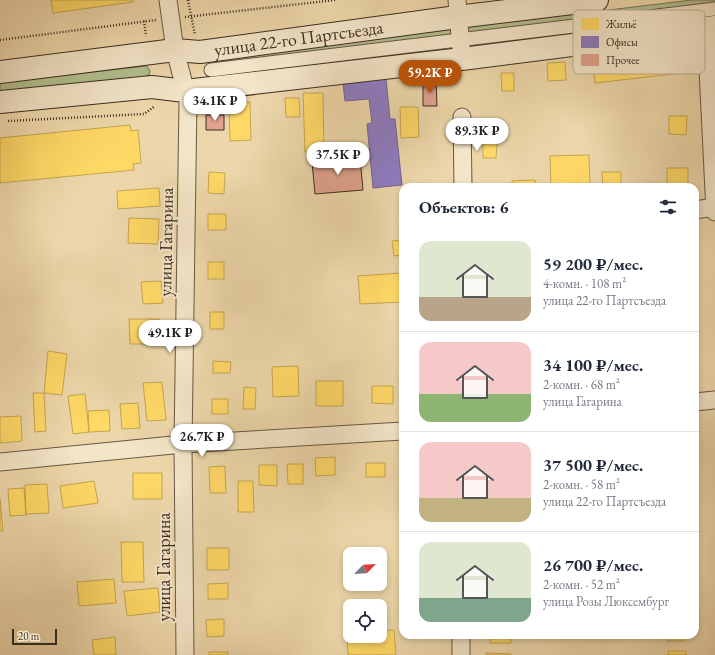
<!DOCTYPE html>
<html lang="ru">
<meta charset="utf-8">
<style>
body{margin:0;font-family:"EB Garamond",serif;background:#f2f2f3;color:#1f2937;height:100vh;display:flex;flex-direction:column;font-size:15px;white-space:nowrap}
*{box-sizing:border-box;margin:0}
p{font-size:13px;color:#747a83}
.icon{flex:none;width:22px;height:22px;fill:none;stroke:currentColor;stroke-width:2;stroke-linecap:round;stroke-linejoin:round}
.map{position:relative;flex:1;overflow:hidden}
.panel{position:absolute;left:399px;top:183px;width:300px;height:456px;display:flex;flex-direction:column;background:#fff;border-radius:12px;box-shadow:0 2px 6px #0003}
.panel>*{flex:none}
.needle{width:26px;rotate:65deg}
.fabs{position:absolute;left:343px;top:547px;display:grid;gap:8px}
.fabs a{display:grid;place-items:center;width:44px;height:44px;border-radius:8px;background:#fff;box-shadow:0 2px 6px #0003;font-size:20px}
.scale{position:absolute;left:12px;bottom:10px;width:45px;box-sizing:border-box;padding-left:4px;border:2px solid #3c2d21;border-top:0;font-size:11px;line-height:14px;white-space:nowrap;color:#3c2d21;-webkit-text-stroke:3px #f3e5c8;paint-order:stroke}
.price{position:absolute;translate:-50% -34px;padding:0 9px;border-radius:14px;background:#fff;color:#222;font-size:13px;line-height:26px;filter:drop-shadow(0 1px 2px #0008)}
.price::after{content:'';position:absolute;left:50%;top:24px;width:12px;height:9px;margin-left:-6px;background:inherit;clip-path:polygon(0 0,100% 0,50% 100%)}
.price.active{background:#b45309;color:#fff}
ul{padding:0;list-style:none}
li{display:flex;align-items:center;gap:12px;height:100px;padding:0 20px}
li+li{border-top:1px solid #e0e1e3}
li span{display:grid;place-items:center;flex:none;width:112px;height:80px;border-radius:12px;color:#555}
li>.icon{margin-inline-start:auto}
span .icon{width:48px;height:48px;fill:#fffc;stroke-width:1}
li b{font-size:17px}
h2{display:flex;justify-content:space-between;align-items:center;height:48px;padding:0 20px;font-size:17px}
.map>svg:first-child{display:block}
.green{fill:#b2bf8e;stroke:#777658}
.homes{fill:#ffd966;stroke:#c4a551}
.offices{fill:#8e7cc3;stroke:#756492}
.building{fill:#e1a38e;stroke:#3c2d21}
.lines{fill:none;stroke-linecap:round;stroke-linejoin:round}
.pedestrian-casing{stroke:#685843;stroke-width:15}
.minor-casing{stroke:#685843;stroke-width:19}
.secondary-casing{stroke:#3c2d21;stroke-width:24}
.path{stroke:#3c2d21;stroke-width:2.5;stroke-dasharray:1 2;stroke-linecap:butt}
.pedestrian{stroke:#f3e5c8;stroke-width:13}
.minor{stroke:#f3e5c8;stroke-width:17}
.secondary{stroke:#f3e5c8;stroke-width:22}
.labels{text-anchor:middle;stroke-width:4;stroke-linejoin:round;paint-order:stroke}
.street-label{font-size:18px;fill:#3c2d21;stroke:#f3e5c8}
.key{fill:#f3e5c8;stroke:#bcae96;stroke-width:1}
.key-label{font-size:11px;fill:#3c2d21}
</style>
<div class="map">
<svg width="715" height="655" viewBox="0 0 715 655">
<rect width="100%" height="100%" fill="#edd7aa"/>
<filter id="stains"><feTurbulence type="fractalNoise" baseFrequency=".005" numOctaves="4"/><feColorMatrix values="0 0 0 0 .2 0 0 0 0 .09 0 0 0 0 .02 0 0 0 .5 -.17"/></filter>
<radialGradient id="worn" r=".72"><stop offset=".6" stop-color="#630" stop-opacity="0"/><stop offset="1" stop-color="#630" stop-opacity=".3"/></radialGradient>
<!-- green -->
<path class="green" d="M692,0H715V5L468,35L466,27Z
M715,14V21L473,50L470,43Z
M455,27L457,36L212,65L208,63L207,58Z
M147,66L150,71L149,75L142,78L0,93V82Z"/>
<!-- homes -->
<path class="homes" d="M51,0H133V2L53,13Z
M679,46L682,73L595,83L592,56Z
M565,62L566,80L548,81L547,63Z
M501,73H514V91H502Z
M303,93H323L324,151L305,152Z
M285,98H299L300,117H286Z
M229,102H250L251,140L230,141Z
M400,107H418L419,137L401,138Z
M669,116H687L686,135L669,134Z
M130,125L131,131L138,130L141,163L133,164L134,170L0,183V138Z
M483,143H497L496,158H483Z
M589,155L590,187H551L550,156Z
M667,168H688V187H667Z
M209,172L225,173L224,194L208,193Z
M602,172H621V187H603Z
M535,180L536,187H512V181Z
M159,188L160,206L118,209L117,191Z
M208,214H226V230H208Z
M129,218L159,219L158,244L128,243Z
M403,240V255L394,256L392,241Z
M208,262H224V279H208Z
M401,273L402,302L360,304L358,276Z
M161,281L163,303L143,304L141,282Z
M210,312H224V329H210Z
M129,319H159V344H130Z
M48,351L67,354L62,395L44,393Z
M213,361L231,362L230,373H213Z
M298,366L299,396L273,397L272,367Z
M316,381H343V406H316Z
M162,382L166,420L147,421L143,383Z
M372,386H393V404L372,403Z
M244,387L256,388L255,409H243Z
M33,393H44L46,431L35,432Z
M85,394L89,432L73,434L68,396Z
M212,399H228V414H212Z
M138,403L140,428L122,429L120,404Z
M109,410L110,431L89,432L88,411Z
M21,416L22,441L0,443V417Z
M335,457V475L316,476L315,458Z
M366,463H385V477H366Z
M287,464H303V484H288Z
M259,465H277V486L259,485Z
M225,466L226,493H210L209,467Z
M133,473H162V499H133Z
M94,481L98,503L63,508L60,486Z
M238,481H253L254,512H238Z
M47,484L49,513L26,514L25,485Z
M24,488L26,515L10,516L8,489Z
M0,499L3,531H0Z
M121,542H143L144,582H122Z
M207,548H229V570H207Z
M114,579L116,603L79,606L77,582Z
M228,583V599H208V584Z
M158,588L160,612L127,616L124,591Z
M224,619V636L207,637L206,620Z
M394,630L396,655H348L347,633H350V636H380V631Z
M490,635H511V643H490Z
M667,635H684V641H667Z
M115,637L116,655H94L92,640Z
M668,651H686V655H668Z
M209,652H228V655H209Z
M486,653L511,654V655H486Z"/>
<!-- offices -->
<path class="offices" d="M386,78L390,119H395L402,185L373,188L367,124L372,123L369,99L345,101L343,83Z"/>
<!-- building -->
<path class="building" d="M423,81H436L437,106H423Z
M206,115H224V130H206Z
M360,158L363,190L315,194L312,162Z"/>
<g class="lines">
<defs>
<path id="pedestrian" d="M211,70L715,9"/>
<path id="minor" d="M168,0L175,50L188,100L183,444L185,655
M457,0L462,59
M706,28L715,212
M462,117L463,187
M695,210L715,207
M695,402L715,400
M0,462L183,444L403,431
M461,635V655"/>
<g id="secondary">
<path id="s1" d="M0,72L175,50L200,52L457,17L597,0"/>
<path d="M0,102L152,87L185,91L462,59L715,27"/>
</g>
</defs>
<!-- pedestrian casing -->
<use href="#pedestrian" class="pedestrian-casing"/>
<!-- minor casing -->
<use href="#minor" class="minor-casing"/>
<!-- secondary casing -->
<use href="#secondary" class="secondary-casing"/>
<!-- path -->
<path class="path" d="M188,0L195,35
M185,17L335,0
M144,21L146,36
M0,40L156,20
M8,121L144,114L155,106"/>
<!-- pedestrian -->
<use href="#pedestrian" class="pedestrian"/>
<!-- minor -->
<use href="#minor" class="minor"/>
<!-- secondary -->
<use href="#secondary" class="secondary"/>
</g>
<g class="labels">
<!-- street labels -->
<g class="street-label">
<text dy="6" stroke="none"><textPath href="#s1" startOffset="301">улица 22-го Партсъезда</textPath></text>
<text transform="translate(166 242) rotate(-89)" y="6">улица Гагарина</text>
<text transform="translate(164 567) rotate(-90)" y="6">улица Гагарина</text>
</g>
</g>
<!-- legend -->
<rect x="573" y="10" width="132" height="64" rx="6" class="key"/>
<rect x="581" y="18" width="18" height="12" fill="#ffd966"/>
<rect x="581" y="36" width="18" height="12" fill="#8e7cc3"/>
<rect x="581" y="54" width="18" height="12" fill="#e1a38e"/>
<g class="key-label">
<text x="606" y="28">Жильё</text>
<text x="606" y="46">Офисы</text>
<text x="606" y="64">Прочее</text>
</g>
<rect width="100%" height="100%" filter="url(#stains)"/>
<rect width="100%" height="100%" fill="url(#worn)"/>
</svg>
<div class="fabs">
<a><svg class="needle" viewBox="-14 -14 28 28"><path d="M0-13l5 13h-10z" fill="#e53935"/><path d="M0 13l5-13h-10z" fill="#747a83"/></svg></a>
<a><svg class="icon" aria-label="locate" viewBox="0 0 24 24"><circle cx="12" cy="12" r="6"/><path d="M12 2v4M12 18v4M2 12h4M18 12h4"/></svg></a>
</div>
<div class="scale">20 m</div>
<b class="price active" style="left:430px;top:94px">59.2K ₽</b>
<b class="price" style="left:215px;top:122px">34.1K ₽</b>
<b class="price" style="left:477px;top:152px">89.3K ₽</b>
<b class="price" style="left:338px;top:176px">37.5K ₽</b>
<b class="price" style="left:170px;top:354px">49.1K ₽</b>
<b class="price" style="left:202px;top:458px">26.7K ₽</b>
<section class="panel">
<h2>Объектов: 6<svg class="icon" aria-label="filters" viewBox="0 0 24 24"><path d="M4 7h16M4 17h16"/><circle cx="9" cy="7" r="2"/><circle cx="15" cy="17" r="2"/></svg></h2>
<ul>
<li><span style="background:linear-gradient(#dfe7d0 70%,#b9a48a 0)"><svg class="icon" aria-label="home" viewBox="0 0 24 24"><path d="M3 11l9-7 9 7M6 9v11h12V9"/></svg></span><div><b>59 200 ₽/мес.</b><p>4-комн. · 108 m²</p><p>улица 22-го Партсъезда</p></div></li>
<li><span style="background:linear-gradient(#f6c9c9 65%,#8fb573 0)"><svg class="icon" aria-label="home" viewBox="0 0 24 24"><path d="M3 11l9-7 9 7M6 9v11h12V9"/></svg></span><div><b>34 100 ₽/мес.</b><p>2-комн. · 68 m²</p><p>улица Гагарина</p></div></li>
<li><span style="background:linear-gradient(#f6c9c9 70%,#c2b280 0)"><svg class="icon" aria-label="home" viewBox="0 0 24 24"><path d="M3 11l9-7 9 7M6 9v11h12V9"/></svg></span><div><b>37 500 ₽/мес.</b><p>2-комн. · 58 m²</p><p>улица 22-го Партсъезда</p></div></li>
<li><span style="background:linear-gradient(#dfe7d0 70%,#7fa58c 0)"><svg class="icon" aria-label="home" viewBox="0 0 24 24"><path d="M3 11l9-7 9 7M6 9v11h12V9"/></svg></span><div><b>26 700 ₽/мес.</b><p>2-комн. · 52 m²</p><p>улица Розы Люксембург</p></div></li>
</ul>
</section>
</div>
